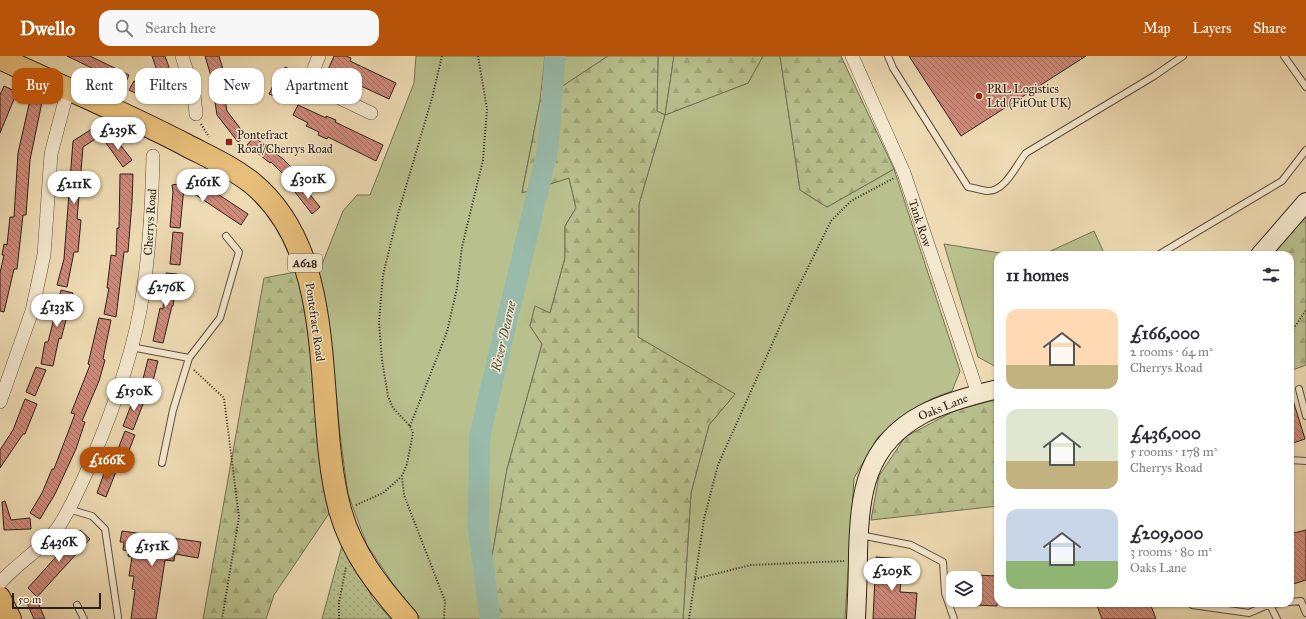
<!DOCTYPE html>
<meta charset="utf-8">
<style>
body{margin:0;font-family:"IM FELL Great Primer",serif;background:#f7f7f7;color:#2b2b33;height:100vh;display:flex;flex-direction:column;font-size:15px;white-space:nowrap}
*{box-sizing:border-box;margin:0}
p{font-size:13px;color:#7c7c81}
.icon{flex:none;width:22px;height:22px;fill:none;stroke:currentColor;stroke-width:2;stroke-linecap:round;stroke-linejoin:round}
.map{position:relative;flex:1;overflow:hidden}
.drawer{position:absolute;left:994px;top:195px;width:300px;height:356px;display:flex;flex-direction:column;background:#fff;border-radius:12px;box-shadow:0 1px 3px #0004}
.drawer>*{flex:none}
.top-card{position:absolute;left:12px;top:12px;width:380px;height:36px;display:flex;gap:8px}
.buttons{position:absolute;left:946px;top:515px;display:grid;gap:8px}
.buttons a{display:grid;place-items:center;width:36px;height:36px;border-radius:8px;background:#fff;box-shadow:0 1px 3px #0004;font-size:20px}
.scale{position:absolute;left:12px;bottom:10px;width:89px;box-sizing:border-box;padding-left:4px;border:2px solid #2d201a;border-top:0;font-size:11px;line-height:14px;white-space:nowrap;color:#2d201a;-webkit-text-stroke:3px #f4e8ce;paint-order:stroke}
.price{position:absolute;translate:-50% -34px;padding:0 9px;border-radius:14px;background:#fff;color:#222;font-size:13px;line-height:26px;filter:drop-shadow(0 1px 2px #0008)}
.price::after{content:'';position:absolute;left:50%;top:24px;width:12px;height:9px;margin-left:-6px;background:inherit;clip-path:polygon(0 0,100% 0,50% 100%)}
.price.on{background:#b45309;color:#fff}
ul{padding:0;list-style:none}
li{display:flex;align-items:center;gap:12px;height:100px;padding:0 12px}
li span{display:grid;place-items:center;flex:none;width:112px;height:80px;border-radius:12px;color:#555}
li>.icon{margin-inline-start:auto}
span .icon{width:48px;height:48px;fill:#fffc;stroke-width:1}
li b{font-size:17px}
h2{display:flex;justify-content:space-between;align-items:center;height:48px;padding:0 12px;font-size:17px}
.tag{padding:0 14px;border-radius:12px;background:#fff;box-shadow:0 1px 3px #0004;font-size:14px;line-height:36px}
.tag.on{background:#b45309;color:#fff}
header{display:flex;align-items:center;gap:24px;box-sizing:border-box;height:56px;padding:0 20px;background:#b45309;color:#fff}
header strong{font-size:19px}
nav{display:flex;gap:22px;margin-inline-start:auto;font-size:14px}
.search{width:280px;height:36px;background:#f7f7f7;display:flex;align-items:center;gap:10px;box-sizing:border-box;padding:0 14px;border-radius:12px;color:#7c7c81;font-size:15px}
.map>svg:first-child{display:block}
.green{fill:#b8c08d;stroke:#727054}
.forest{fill:url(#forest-firs);stroke:#727054}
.park{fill:url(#park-dots);stroke:#727054}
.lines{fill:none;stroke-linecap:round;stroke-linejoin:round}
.river{stroke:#99bbab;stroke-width:21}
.building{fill:url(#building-back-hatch);stroke:#2d201a}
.lane-casing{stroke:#5d4f40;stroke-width:8}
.street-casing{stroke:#5d4f40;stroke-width:14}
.secondary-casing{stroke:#2d201a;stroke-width:20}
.primary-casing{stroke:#2d201a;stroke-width:22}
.highway-casing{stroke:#2d201a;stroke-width:24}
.path{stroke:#2d201a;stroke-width:2;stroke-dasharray:1 2;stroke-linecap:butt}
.lane{stroke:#f4e8ce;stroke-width:6}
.street{stroke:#f4e8ce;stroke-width:13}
.secondary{stroke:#f4e8ce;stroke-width:18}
.primary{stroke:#e7be7a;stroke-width:20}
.highway{stroke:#e7be7a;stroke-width:22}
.poi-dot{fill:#8f2418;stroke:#f4e8ce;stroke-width:1.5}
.labels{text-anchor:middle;stroke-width:3;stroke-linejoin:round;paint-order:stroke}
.shield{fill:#f4e8ce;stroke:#695c50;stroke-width:1}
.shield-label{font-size:11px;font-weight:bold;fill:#2d201a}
.poi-label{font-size:12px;fill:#2d201a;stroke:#f4e8ce;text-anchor:start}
.street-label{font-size:12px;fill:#2d201a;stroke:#f4e8ce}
.water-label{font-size:13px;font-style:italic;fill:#4d4e46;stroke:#f4e8ce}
</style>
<header>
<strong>Dwello</strong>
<div class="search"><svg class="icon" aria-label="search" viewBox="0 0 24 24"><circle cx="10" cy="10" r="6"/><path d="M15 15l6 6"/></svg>Search here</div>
<nav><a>Map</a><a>Layers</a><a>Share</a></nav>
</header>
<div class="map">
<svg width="1306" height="563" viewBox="0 0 1306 563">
<defs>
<pattern id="forest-firs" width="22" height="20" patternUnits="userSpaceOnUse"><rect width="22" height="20" fill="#b8c08d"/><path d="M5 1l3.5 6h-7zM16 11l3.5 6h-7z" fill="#9ea579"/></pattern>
<pattern id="park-dots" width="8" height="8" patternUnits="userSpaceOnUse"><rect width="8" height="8" fill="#b8c08d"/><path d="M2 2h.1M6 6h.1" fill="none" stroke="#9ea579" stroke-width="1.8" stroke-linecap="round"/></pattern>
<pattern id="building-back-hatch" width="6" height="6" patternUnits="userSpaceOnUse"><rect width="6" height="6" fill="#cf8a7a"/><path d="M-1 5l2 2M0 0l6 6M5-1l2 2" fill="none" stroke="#a87063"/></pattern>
</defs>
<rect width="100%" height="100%" fill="#eedbb3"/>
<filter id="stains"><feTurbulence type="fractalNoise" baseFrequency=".005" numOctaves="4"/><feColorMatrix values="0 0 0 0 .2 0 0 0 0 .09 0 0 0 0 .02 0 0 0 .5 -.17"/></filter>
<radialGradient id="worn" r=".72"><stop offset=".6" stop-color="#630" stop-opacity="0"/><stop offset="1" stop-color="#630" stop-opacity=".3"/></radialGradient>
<!-- green -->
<path class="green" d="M416,0H545L540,45L522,136L569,122L576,152L565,170V202L550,257L535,251L530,270L542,288L507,413L490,512L497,563H421L393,528L367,489L348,438L340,379L330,274L319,216L343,155L357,139H370L414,27Z
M561,0H608L557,34Z
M658,0H674L665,59L748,27L763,0H780L800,134L827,151L894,113L960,315L952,335L931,343L878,381L854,422L845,563H683L691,437L709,369L735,338L638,281L639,148L665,59L657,55Z
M1094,175L1105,199H1042Z
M944,188L1013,199H998V312L978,301Z"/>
<!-- forest -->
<path class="forest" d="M608,0H658L657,55L665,59L674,0H763L748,27L665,59L639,148L638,281L735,338L709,369L691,437L683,563H497L490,512L507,413L542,288L530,270L535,250L550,257L565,202V170L576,152L569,122L522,137L540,45Z
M780,0H841L894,113L827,151L800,134Z
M1306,157V309L1290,315V199H1272Z
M301,215L330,456L274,539L266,563H203L264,222Z
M998,343V450L871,464L879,420L905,381L956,354Z"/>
<!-- park -->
<path class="park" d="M343,486L373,543L391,563H322Z"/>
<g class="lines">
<!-- river -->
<path class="river" d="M490,563L478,469L480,378L548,92L555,0"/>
</g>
<!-- building -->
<path class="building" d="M67,0H90L129,19L125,28Z
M152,0H165L175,28L163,32Z
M205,0H219L223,13L220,14L227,55L246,80L238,86L217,59L212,27H213Z
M334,0H346L351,2L350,5L396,27L389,43L348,24L330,28L327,16Z
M909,0H1086L961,80Z
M285,11L296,16L286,45L269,38L275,26L279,27Z
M134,25L158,37L154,46L129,34Z
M4,30L17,36L0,77V39Z
M30,44L42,46L30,104L26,159H23L17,213H14L4,256L0,255V217L4,199H2L4,188L7,189L10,161H14L18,97Z
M298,49L326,62V60L336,64L335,66L383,89L376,105L328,81L327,83L318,79L319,76L306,70L308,67L293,59Z
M95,71L100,80L83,91L77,163L81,164L78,196H74L67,231L57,229L64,203L73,85Z
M112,78L132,104L123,111L104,84Z
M254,81L283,103L302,122L295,130L271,106L270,107L247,89Z
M120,118H133L132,146L128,196H124L116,261L104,258L109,232H107L111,199L116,200L117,172H119Z
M198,125L248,158L241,169L184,131L180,172L170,171L173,136L172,129Z
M303,130L320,151L312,158L295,136Z
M173,176L183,177L180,209L170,208Z
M166,217L177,218L173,250H172L163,287L153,285L160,252L163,253Z
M61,234L73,237L61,283L59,282L53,310L41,308L45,286H48Z
M99,262L111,264L103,303L105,304L99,325L82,365L85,366L76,393L55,438L40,463L30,457L42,437L52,413H54L75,358L71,357L90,309L88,308Z
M148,303L158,305L150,337L140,335Z
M36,311L46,314L35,340L26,336Z
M135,339L145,343L133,374L123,370Z
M1290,341H1292L1305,383L1290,388Z
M25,343L37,348L25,378H23L0,412V394L13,374Z
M125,375L135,379L123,410L113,406Z
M107,409L117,413L106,441L97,437Z
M5,445L11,464L30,462L31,473L4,474L2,446Z
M80,474L90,483L37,541L28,532Z
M1306,474V524L1290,529V478Z
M122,475L201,486L198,502L175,498L174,505L165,504L156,563H131L135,534L132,533L134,520H129L132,501L128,500L129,495L123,494L124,486H120Z
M876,501L902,503L900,536L917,537L915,563H873Z
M975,519L998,520L997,550L975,549Z
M36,543L39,549L45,563H34L27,547Z
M1096,547H1150L1156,563H1102Z"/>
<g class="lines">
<defs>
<path id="lane" d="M888,0L893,12L968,131C974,132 981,134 987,135C1005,136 1016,109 1026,97L1154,20L1183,0
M1284,0L1306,31
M1158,199L1282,125L1306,94
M131,291L189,302
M1299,333L1306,360
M1290,404L1306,405
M162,407L173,354L189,302L220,262L239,196L226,180
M68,453L92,460L105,473L118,561
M860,479L911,489L943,506L945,537L954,563
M1290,546L1301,545L1306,557
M1190,547L1192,549L1249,557L1270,548L1281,547
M1269,547L1277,563
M77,549L84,563"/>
<path id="street" d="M182,0L194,38L196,58
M319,0L308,27L371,57
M852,0L904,117L978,338
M0,346L32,255L44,199L51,98L68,33
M0,527C17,507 41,494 57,473C71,453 81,428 91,406C114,352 135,294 143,236C150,191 152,146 153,100"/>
<path id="secondary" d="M1260,199L1306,146
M856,563C857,541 858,518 858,496C860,437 865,389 923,358C946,346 973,339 998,333"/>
<path id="primary" d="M0,541L11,563"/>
<path id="highway" d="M0,2C62,31 125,57 186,89C209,101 232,111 252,127C343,202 312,352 340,454C352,497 378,530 407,563"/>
</defs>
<!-- lane casing -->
<use href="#lane" class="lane-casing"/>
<!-- street casing -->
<use href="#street" class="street-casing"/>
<!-- secondary casing -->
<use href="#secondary" class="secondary-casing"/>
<!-- primary casing -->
<use href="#primary" class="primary-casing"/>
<!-- highway casing -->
<use href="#highway" class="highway-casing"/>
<!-- path -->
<path class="path" d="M442,0L432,42L398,158L383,219L379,266L382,304L388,340L393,352L410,370L413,377L407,408L402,420L404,439L445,545L444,563
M201,68L209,81
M1290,278L1306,254
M194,314L224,342L239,461L222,563
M410,370L447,276L457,232L462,191L483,104L487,53L478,0
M356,449L383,437L401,421
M695,523L751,509L844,505
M339,563V546L346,511
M689,563L704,463L718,409L790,248L831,165L851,145L894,122"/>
<!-- lane -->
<use href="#lane" class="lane"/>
<!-- street -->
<use href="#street" class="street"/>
<!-- secondary -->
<use href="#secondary" class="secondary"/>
<!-- primary -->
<use href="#primary" class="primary"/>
<!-- highway -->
<use href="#highway" class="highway"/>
</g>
<!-- markers -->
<g class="poi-dot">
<circle cx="979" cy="40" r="4"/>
<rect x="225" y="82" width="8" height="8" rx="2"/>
</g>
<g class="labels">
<!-- shield labels -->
<rect class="shield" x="288" y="198" width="34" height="18" rx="3"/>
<g class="shield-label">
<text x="305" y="211">A628</text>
</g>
<!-- poi labels -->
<g class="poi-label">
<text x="987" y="37">PRL Logistics<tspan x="987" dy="14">Ltd (FitOut UK)</tspan></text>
<text x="237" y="83">Pontefract<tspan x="237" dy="14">Road/Cherrys Road</tspan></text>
</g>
<!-- street labels -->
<g class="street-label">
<text transform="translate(150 166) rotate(-86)" y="4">Cherrys Road</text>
<text transform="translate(920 167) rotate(72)" y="4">Tank Row</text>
<text transform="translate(315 266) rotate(82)" y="4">Pontefract Road</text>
<text transform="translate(943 351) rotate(-22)" y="4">Oaks Lane</text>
</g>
<!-- water labels -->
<g class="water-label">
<text transform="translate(503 280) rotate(-77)" y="5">River Dearne</text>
</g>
</g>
<rect width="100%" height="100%" filter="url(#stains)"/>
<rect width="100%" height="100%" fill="url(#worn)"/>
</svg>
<div class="buttons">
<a><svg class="icon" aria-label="layers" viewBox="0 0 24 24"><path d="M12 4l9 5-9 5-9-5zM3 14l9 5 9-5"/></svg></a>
</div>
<div class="scale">50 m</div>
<b class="price" style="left:118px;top:95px">£239K</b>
<b class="price" style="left:308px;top:144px">£301K</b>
<b class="price" style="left:203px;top:147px">£161K</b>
<b class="price" style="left:74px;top:149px">£211K</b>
<b class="price" style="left:166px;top:252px">£276K</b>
<b class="price" style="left:57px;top:272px">£133K</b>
<b class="price" style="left:134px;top:356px">£150K</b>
<b class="price on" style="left:107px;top:425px">£166K</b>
<b class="price" style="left:59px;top:507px">£436K</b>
<b class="price" style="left:152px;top:511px">£151K</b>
<b class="price" style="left:892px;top:536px">£209K</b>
<div class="top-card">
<a class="tag on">Buy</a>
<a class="tag">Rent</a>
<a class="tag">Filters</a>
<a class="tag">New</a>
<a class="tag">Apartment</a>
</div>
<section class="drawer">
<h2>11 homes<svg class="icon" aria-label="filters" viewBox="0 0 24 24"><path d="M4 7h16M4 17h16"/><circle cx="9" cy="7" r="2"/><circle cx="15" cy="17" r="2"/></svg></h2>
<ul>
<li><span style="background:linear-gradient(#ffd9b3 70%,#c2b280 0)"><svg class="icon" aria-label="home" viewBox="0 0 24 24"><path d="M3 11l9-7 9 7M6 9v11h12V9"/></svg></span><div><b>£166,000</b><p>2 rooms · 64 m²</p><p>Cherrys Road</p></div></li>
<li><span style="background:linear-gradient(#dfe7d0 65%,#c2b280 0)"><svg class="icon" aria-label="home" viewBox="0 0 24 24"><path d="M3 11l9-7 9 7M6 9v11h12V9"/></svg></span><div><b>£436,000</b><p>5 rooms · 178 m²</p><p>Cherrys Road</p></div></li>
<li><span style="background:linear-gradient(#c9d6e8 65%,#8fb573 0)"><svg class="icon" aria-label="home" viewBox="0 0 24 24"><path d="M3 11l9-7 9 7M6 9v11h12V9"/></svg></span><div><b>£209,000</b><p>3 rooms · 80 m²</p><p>Oaks Lane</p></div></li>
</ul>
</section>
</div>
